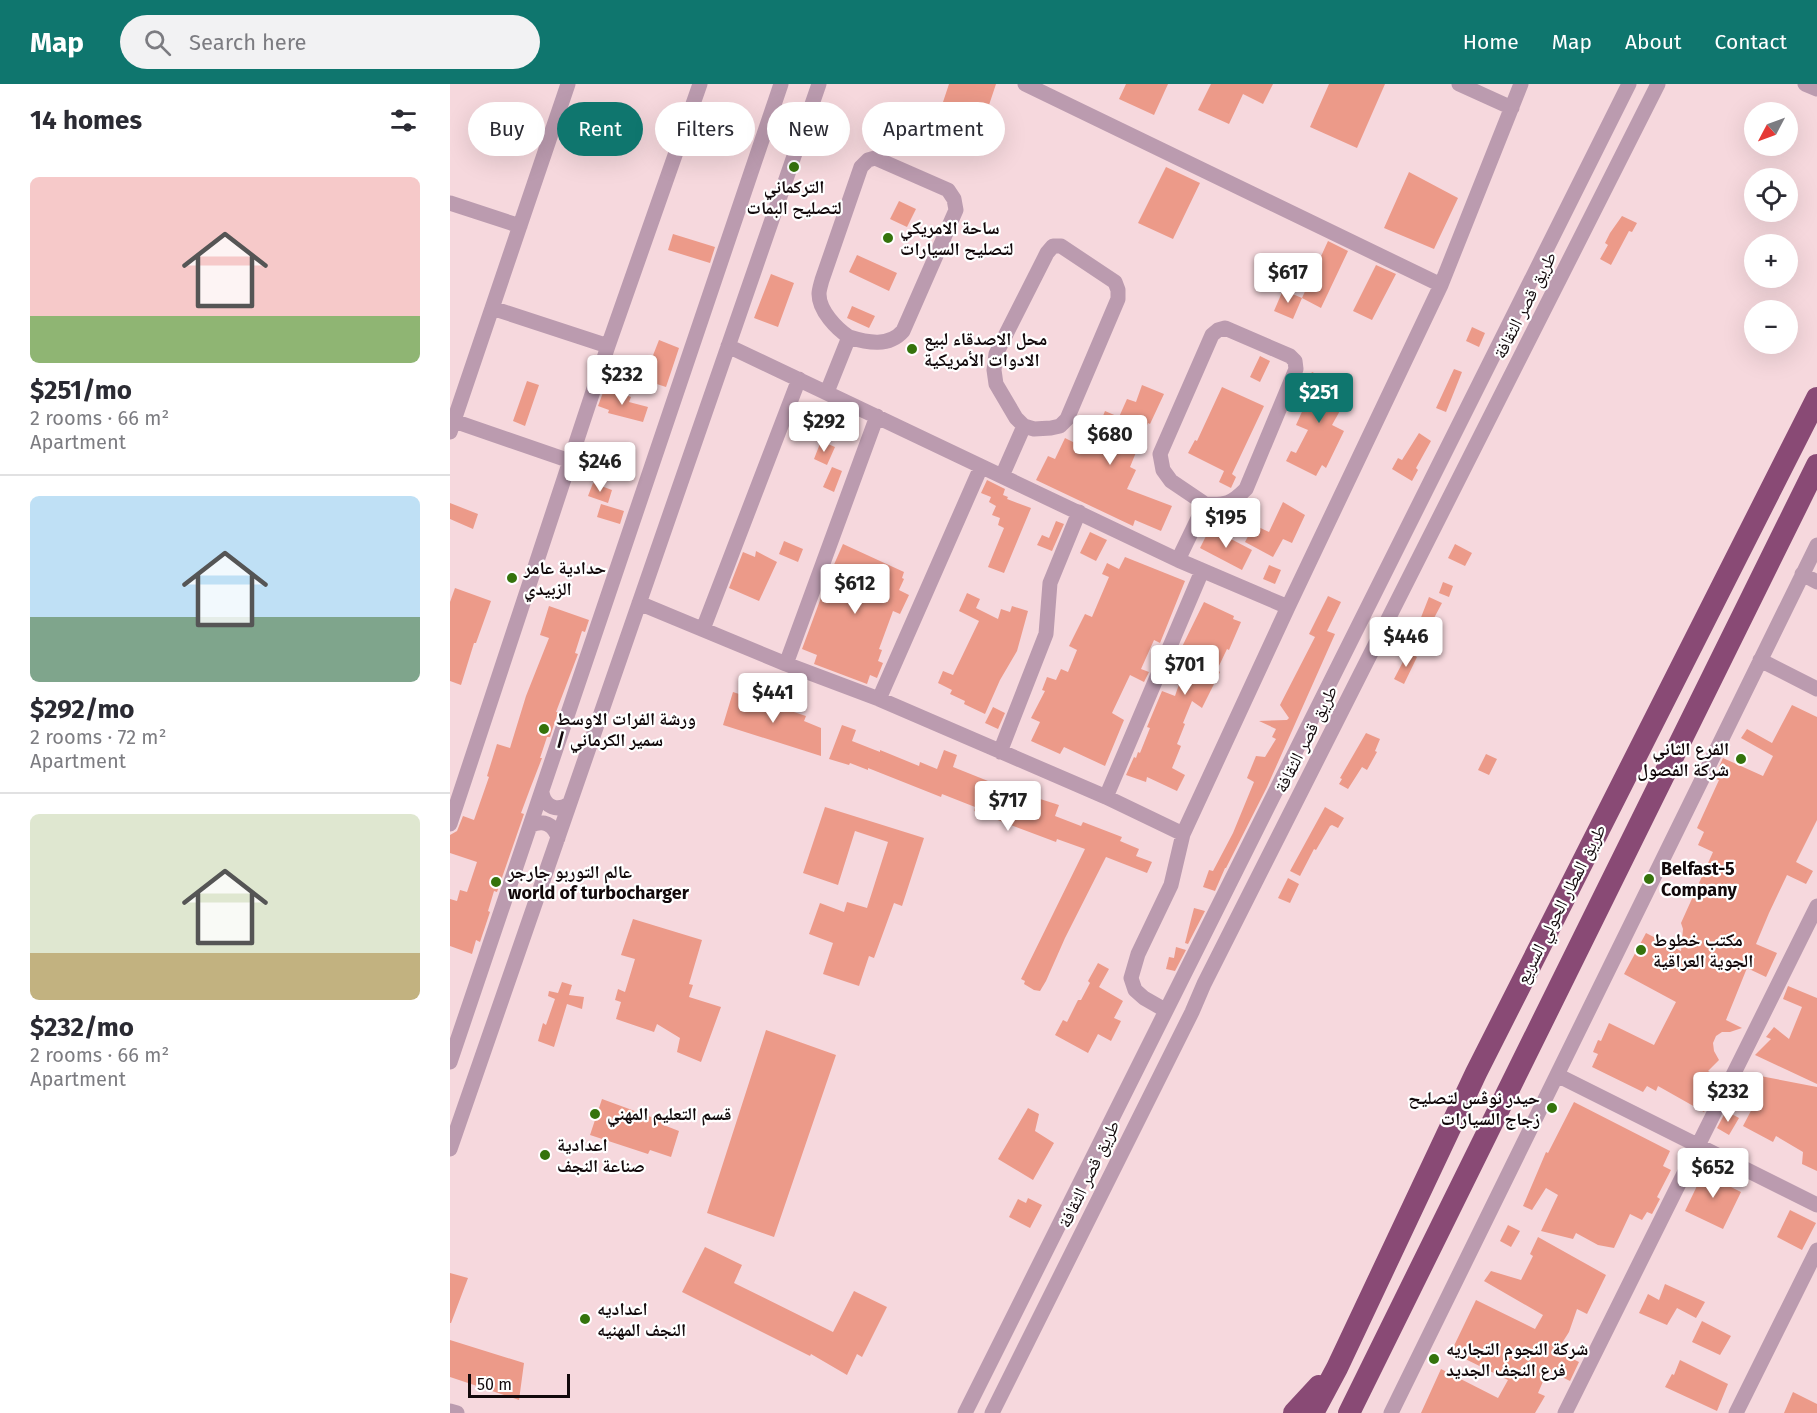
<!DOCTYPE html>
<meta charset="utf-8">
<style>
body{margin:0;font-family:"Fira Sans","Noto Naskh Arabic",sans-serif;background:#f2f2f3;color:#2b2b33;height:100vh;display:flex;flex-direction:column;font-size:22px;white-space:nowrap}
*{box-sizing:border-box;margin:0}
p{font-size:20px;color:#7c7c81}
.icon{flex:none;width:33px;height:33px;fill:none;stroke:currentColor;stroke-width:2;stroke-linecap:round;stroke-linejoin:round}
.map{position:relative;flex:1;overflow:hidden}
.panel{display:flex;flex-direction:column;background:#fff;width:450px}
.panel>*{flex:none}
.guide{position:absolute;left:18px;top:18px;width:570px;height:54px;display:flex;gap:12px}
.needle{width:39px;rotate:229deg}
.fabs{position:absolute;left:1294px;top:18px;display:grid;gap:12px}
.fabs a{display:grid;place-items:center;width:54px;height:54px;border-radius:50%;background:#fff;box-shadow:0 6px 24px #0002;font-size:30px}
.scale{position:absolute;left:18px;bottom:15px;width:102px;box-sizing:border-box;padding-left:6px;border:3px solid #12090b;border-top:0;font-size:16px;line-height:21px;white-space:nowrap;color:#12090b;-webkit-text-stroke:4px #fff;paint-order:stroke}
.price{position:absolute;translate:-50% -51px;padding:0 14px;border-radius:6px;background:#fff;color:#222;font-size:20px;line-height:39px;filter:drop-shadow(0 2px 3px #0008)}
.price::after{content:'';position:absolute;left:50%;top:36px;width:18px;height:14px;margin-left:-9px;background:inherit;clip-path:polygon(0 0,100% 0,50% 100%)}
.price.current{background:#0f766e;color:#fff}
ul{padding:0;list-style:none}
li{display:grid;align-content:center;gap:12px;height:318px;padding:0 30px}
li+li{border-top:2px solid #e1e1e2}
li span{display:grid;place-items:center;height:186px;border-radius:9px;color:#555}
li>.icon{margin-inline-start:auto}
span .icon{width:108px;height:108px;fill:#fffc;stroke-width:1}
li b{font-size:26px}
h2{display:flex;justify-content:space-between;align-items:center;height:72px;padding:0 30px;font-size:26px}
.chip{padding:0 21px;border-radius:27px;background:#fff;box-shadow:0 6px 24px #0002;font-size:21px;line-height:54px}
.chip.current{background:#0f766e;color:#fff}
header{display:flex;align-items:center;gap:36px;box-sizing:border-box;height:84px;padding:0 30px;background:#0f766e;color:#fff}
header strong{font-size:28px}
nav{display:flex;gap:33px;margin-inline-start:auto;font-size:21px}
.search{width:420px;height:54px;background:#f2f2f3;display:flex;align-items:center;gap:15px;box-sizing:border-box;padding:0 21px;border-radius:33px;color:#7c7c81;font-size:22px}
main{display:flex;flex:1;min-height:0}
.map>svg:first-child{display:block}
.building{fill:#ec9a89}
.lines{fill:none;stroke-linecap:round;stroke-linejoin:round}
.minor{stroke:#bb9baf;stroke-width:15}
.highway{stroke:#894a75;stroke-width:22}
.poi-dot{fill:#35730c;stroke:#fff;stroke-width:2}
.labels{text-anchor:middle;stroke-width:4.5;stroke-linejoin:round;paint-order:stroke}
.poi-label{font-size:18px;font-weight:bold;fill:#12090b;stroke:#fff;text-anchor:start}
.street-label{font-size:18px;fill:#12090b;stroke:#fff}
</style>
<header>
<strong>Map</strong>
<div class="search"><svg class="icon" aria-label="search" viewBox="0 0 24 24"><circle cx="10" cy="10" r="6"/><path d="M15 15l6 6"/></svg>Search here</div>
<nav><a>Home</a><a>Map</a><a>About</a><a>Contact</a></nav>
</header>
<main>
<section class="panel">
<h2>14 homes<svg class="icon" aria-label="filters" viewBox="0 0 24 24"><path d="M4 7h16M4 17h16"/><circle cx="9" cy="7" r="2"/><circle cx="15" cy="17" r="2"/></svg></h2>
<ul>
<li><span style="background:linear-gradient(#f6c9c9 75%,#8fb573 0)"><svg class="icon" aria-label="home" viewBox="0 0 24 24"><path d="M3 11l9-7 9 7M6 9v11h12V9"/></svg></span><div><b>$251/mo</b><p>2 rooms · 66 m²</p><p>Apartment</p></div></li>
<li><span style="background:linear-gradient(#bfe0f5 65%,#7fa58c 0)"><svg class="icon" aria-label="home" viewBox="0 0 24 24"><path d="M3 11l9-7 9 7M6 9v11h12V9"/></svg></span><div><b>$292/mo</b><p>2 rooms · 72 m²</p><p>Apartment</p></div></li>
<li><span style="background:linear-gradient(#dfe7d0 75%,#c2b280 0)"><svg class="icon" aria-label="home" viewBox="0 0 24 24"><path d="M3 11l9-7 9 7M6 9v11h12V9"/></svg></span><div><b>$232/mo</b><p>2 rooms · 66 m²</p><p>Apartment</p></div></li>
</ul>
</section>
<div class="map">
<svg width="1367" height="1329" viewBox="0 0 1367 1329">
<rect width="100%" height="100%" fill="#f6d8dd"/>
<!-- building -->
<path class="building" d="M499,0H546L526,60L484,45Z
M676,0H718L704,31L669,15Z
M761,0H823L813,20L793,10L779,40L748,26Z
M879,0H935L907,64L860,43Z
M716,83L750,99L723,155L688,139Z
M959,88L1008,114L984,165L934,144Z
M449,117L466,125L457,143L440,135Z
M1172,132L1187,139L1182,148L1179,147L1161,181L1150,175L1158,161L1155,159L1160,149Z
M223,150L265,163L260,179L218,166Z
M878,157L898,167L871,224L852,214Z
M407,171L447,189L439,207L399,188Z
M926,181L946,190L922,236L903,227Z
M321,190L344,199L328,243L304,234Z
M833,206L852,214L843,235L824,227Z
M402,222L425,232L419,244L397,234Z
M1022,243L1035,249L1029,263L1016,257Z
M209,256L229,264L216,303L182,292L188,275L200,279Z
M810,272L820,277L810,298L800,293Z
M1004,285L1012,288L996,328L986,324Z
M862,288L901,307L882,341L894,347L876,384L872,381L866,392L836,377L841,367L846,369L858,346L846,341L860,310L852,306Z
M77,297L89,301L75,342L63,337Z
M692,301L714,310L700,340L698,339L680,383L686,386L677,405L722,422L711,447L685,436L683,442L586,396L598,372L605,375L615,354L639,366L655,327L669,333L677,315L686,318Z
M155,303L181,313L179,318L198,323L193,338L158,329L159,326L148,322Z
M772,303L814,322L782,390L786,393L781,404L769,398L774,387L738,369L745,356L747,357Z
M969,349L981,357L966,384L968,386L962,397L942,385L948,374L952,376Z
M371,357L385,363L377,381L364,375Z
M382,383L392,387L384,408L373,403Z
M537,396L555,405L553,411L558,413L557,415L581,424L554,489L538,483L554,444L548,441L550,434L542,431L546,422L539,418L541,413L531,409Z
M143,399L162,406L158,419L138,412Z
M833,418L855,431L842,459L833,455L823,473L795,458L804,441L819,448Z
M0,419L28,430L23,445L0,435Z
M151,420L174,427L170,440L147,433Z
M606,437L614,440L602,467L587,461L592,451L599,454Z
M760,444L802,466L792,486L750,464Z
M640,448L657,456L646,477L630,469Z
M334,457L353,465L348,478L329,470Z
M393,460L454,488L452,494L454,495L449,506L459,511L450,530L443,527L429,565L432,566L428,577L433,579L427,594L420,591L417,600L364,580L367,571L352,565L379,492Z
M1005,460L1022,469L1015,482L998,474Z
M306,467L327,478L309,517L279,504L293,468L305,473Z
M675,473L735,497L710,559L704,556L691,585L699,588L694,598L680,591L662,629L674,636L655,682L614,663L610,670L581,657L590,638L581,634L595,607L592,606L597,593L606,596L611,585L618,588L627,566L619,562L635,530L642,533L659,493L652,490L657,479L669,485Z
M819,481L831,486L825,500L813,495Z
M993,498L1003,502L999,513L989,509Z
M5,504L41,517L26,559H24L11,601L0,597V518Z
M517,509L530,515L526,524L548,535L551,525L560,528L562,522L578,527L567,567L550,596L535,630L514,620L515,617L500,610L502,606L488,599L493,587L503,591L529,537L509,527Z
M878,512L891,518L877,547L885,550L817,703L776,784H775L765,807L753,803L759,786L763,787L783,749L804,698L797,694L806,672L815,673L826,655L822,653L826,645L809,637L837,636L839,634L830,621L865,553L859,550Z
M979,513L992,519L983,536L988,538L983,548L968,541Z
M754,518L784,532L783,535L791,538L779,566L777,565L767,586L770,588L752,624L742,617L733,639L735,640L727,660L731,662L722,684L735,691L727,707L697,693L696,698L676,691L684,673L686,674L688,668L690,669L700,644L697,643L712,607L725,612L736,580L726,575Z
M99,522L139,536L135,548L132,547L125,569L128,570L106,628H108L100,653H97L90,674H92L80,705L71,729L74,730L47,808L44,807L38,827L40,828L30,858L26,856L22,870L0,862V815L7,817L10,806L17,808L27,778L0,769V751L7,747L13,732L24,736L39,693L37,692L47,660L60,664L76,612L99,554L90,551Z
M958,568L967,573L954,600L944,595Z
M283,608L356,632L354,637L371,644V672L273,641Z
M1342,621L1367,633V736L1346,778L1363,787L1356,800L1337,791L1319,829L1306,860L1327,869L1316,893L1297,884L1276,936L1292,944L1280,948H1272L1266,952L1263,959L1264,967L1269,976L1258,987L1271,994L1254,1028L1208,1002L1206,1007L1197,1002L1193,1008L1142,983L1148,970L1143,968L1148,956L1151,957L1159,939L1204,961L1226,918L1174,890L1196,849L1231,867L1233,845L1231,839L1263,768L1248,761L1254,748L1247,744L1269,696L1264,694L1273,674L1313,692L1323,672L1291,654L1297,645L1322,659Z
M543,623L555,629L548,645L535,639Z
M392,641L406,646L402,657L430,668V666L469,682L470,678L487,685L494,666L507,671L503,683L543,699L539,711L560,720L565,707L609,721L605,732L631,742L633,738L672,753L670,757L689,765L686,772L702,778L697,789L656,773L615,854L596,897L590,907L584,906L574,900L575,897L571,895L635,765L607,755L606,758L524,727L525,723L492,710L491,713L418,684V686L400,679L399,681L379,675Z
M916,649L930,655L925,667L927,668L917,686L912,683L898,705L889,700L892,695L890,694Z
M1036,670L1047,675L1039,691L1028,686Z
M375,723L474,754L452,822L444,819L424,874L419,872L409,902L373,890L383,859L359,850L370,819L394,828L397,818L417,824L438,758L405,747L388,801L353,789Z
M875,723L894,734L888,744L882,741L880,742L866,766L864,765L850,792L840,787Z
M838,794L849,800L840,819L828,814Z
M744,824L755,827L738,860L735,859Z
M183,835L252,856L239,900L243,901L239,913L271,923L251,978L227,968L230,954L207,940L204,948L166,935L171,918L165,916L168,905L175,908L185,875L171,871Z
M726,863L736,866L725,887L716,885L719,873L724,874Z
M648,879L659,885L649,903L673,917L664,934L671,937L661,957L648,950L638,969L605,951L613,936L617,938L628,916H631L640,899L638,897Z
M112,898L122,901L119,911L134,913L132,925L117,920L104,963L88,957L93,939L96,941L105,915L98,912L99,907L108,909Z
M1338,902L1367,914V1000L1305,971L1321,955L1316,953L1324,943L1339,955L1352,923L1333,915Z
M316,946L386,971L324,1153L257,1129Z
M1305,991L1367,1003V1087L1352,1080L1353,1068L1326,1052L1323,1058L1293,1042L1305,1019L1294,1012Z
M152,1015L212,1037L211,1040L229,1047L221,1073L200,1066L198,1070L140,1051Z
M1124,1018L1220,1067L1213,1082L1221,1086L1207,1113L1210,1115L1202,1130L1197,1128L1192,1136L1180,1130L1164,1164L1148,1161L1126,1149L1123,1155L1091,1147L1108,1111L1096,1104L1082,1126L1073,1122L1096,1068L1098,1069Z
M578,1024L589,1030L585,1047L604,1059L583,1096L548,1075Z
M1276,1027L1289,1034L1279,1051L1267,1044Z
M1255,1085L1280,1096L1277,1101L1291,1108L1273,1145L1235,1127Z
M578,1114L592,1121L580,1144L559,1133L568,1115L576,1119Z
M1340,1126L1366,1139L1352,1166L1327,1153Z
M1058,1141L1070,1147L1061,1163L1050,1157Z
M1088,1153L1156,1191L1137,1230L1127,1225L1119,1248L1107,1267L1129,1278L1120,1297L1098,1286L1088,1309L1095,1312L1085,1329H971L991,1285L1048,1314L1058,1296L1001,1268L1026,1216L1085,1245L1093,1231L1034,1197L1041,1187L1071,1196L1083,1172L1080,1170Z
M255,1163L292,1181L284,1199L383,1248L404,1207L437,1223L412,1273L407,1270L397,1291L361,1270L360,1272L232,1208Z
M0,1189L18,1194L1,1239H0Z
M1215,1200L1255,1218L1246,1234L1227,1224L1217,1241L1189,1229L1198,1210L1209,1216Z
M1252,1237L1281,1252L1270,1271L1242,1258Z
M0,1256L74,1279L69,1316L0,1293Z
M1230,1276L1278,1300L1267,1327L1215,1303L1222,1290L1224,1291Z
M1343,1308L1367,1320V1329H1334Z"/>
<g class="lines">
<!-- minor -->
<path class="minor" d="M575,0L991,201
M1009,0L1062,24
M1355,0L1367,5
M0,119L70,142
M603,162H611L665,198L668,206V215L617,335L610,342L601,344L584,345L574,342L566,334L546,300L544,286L546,270L597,169Z
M42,224L158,262
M278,262L728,476L838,523
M377,308L399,253C418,259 439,263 453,247L506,126L504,115L498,106L425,74L418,76L411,83L372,196C371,200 369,206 369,210C369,227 387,245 399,253
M4,337L120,377
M0,348L118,0
M552,392L574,342
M728,476L755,420C776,421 781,420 796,405L846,285L845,277L840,272L775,244L768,246L762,251L710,370L713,386L721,397L755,420
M1352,490L1367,498
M189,519L336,580L429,615L531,383
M253,545L349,295
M1310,576L1367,605
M336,580L427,332
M429,615L656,713L733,750
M550,668L596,550L600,499L629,428
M92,709C95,723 107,728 119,720
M656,713L752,487
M0,740L158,262L250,0
M80,742C93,735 104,740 108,754
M715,926L694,914L685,906L681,894L688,870L721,801L733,750L838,523L991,201L1071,0
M0,978L331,0
M1107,991L1367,1121
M0,1065L369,0
M0,1327L7,1329
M515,1329L1179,0
M542,1329L742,928L754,900L1208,0
M941,1329L1367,461
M1115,1329L1367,822
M1286,1329L1367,1166"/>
<!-- highway -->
<path class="highway" d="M844,1329L869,1302
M863,1329L887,1284L1026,989L1367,314
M899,1329L1367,381"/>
</g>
<!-- markers -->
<g class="poi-dot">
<circle cx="344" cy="83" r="6"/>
<circle cx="438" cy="154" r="6"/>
<circle cx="462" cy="265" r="6"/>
<circle cx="62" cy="494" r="6"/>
<circle cx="94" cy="645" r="6"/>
<circle cx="1291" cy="675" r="6"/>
<circle cx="1199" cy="795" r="6"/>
<circle cx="46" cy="798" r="6"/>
<circle cx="1191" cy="866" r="6"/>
<circle cx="1102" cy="1024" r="6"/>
<circle cx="145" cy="1030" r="6"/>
<circle cx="95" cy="1071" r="6"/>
<circle cx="135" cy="1235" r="6"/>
<circle cx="984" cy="1275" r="6"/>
</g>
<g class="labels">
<!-- poi labels -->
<g class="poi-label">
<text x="344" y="109" text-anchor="middle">التركماني<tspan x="344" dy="21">لتصليح البمات</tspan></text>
<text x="450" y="150">ساحة الامريكي<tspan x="450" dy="21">لتصليح السيارات</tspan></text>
<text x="474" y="261">محل الاصدقاء لبيع<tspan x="474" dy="21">الادوات الأمريكية</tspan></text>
<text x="74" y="490">حدادية عامر<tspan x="74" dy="21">الزبيدي</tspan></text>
<text x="106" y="641">ورشة الفرات الاوسط<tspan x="106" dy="21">/ سمير الكرماني</tspan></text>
<text x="1279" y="671" text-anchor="end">الفرع الثاني<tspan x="1279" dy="21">شركة الفصول</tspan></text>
<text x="1211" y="791">Belfast-5<tspan x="1211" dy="21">Company</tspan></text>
<text x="58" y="794">عالم التوربو جارجر<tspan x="58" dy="21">world of turbocharger</tspan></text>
<text x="1203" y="862">مكتب خطوط<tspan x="1203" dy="21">الجوية العراقية</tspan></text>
<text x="1090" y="1020" text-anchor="end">حيدر نوڤس لتصليح<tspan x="1090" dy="21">زجاج السيارات</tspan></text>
<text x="157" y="1036">قسم التعليم المهني</text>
<text x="107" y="1067">اعدادية<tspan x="107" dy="21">صناعة النجف</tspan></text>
<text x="147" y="1231">اعداديه<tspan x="147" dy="21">النجف المهنيه</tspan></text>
<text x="996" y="1271">شركة النجوم التجاريه<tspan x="996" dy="21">فرع النجف الجديد</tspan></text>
</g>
<!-- street labels -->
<g class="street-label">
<text transform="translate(1075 221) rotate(-63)" y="6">طريق قصر الثقافة</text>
<text transform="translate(856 655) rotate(-63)" y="6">طريق قصر الثقافة</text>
<text transform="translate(1111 820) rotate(-63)" y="6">طريق المطار الحولي السريع</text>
<text transform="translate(639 1090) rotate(-64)" y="6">طريق قصر الثقافة</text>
</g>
</g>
</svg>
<div class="fabs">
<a><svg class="needle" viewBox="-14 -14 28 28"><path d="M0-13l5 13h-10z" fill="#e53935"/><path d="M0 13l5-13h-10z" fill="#7c7c81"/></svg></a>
<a><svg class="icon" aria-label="locate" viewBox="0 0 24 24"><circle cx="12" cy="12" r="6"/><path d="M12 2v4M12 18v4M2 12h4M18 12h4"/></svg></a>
<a>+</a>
<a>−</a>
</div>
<div class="scale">50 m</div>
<b class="price" style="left:838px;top:220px">$617</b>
<b class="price" style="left:172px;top:322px">$232</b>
<b class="price current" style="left:869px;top:340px">$251</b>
<b class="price" style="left:374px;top:369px">$292</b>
<b class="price" style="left:660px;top:382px">$680</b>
<b class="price" style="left:150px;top:409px">$246</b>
<b class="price" style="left:776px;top:465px">$195</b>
<b class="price" style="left:405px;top:531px">$612</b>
<b class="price" style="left:956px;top:584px">$446</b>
<b class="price" style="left:735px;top:612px">$701</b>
<b class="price" style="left:323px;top:640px">$441</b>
<b class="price" style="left:558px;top:748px">$717</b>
<b class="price" style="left:1278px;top:1039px">$232</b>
<b class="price" style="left:1263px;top:1115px">$652</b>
<div class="guide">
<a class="chip">Buy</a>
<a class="chip current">Rent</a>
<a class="chip">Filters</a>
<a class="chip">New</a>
<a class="chip">Apartment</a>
</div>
</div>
</main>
